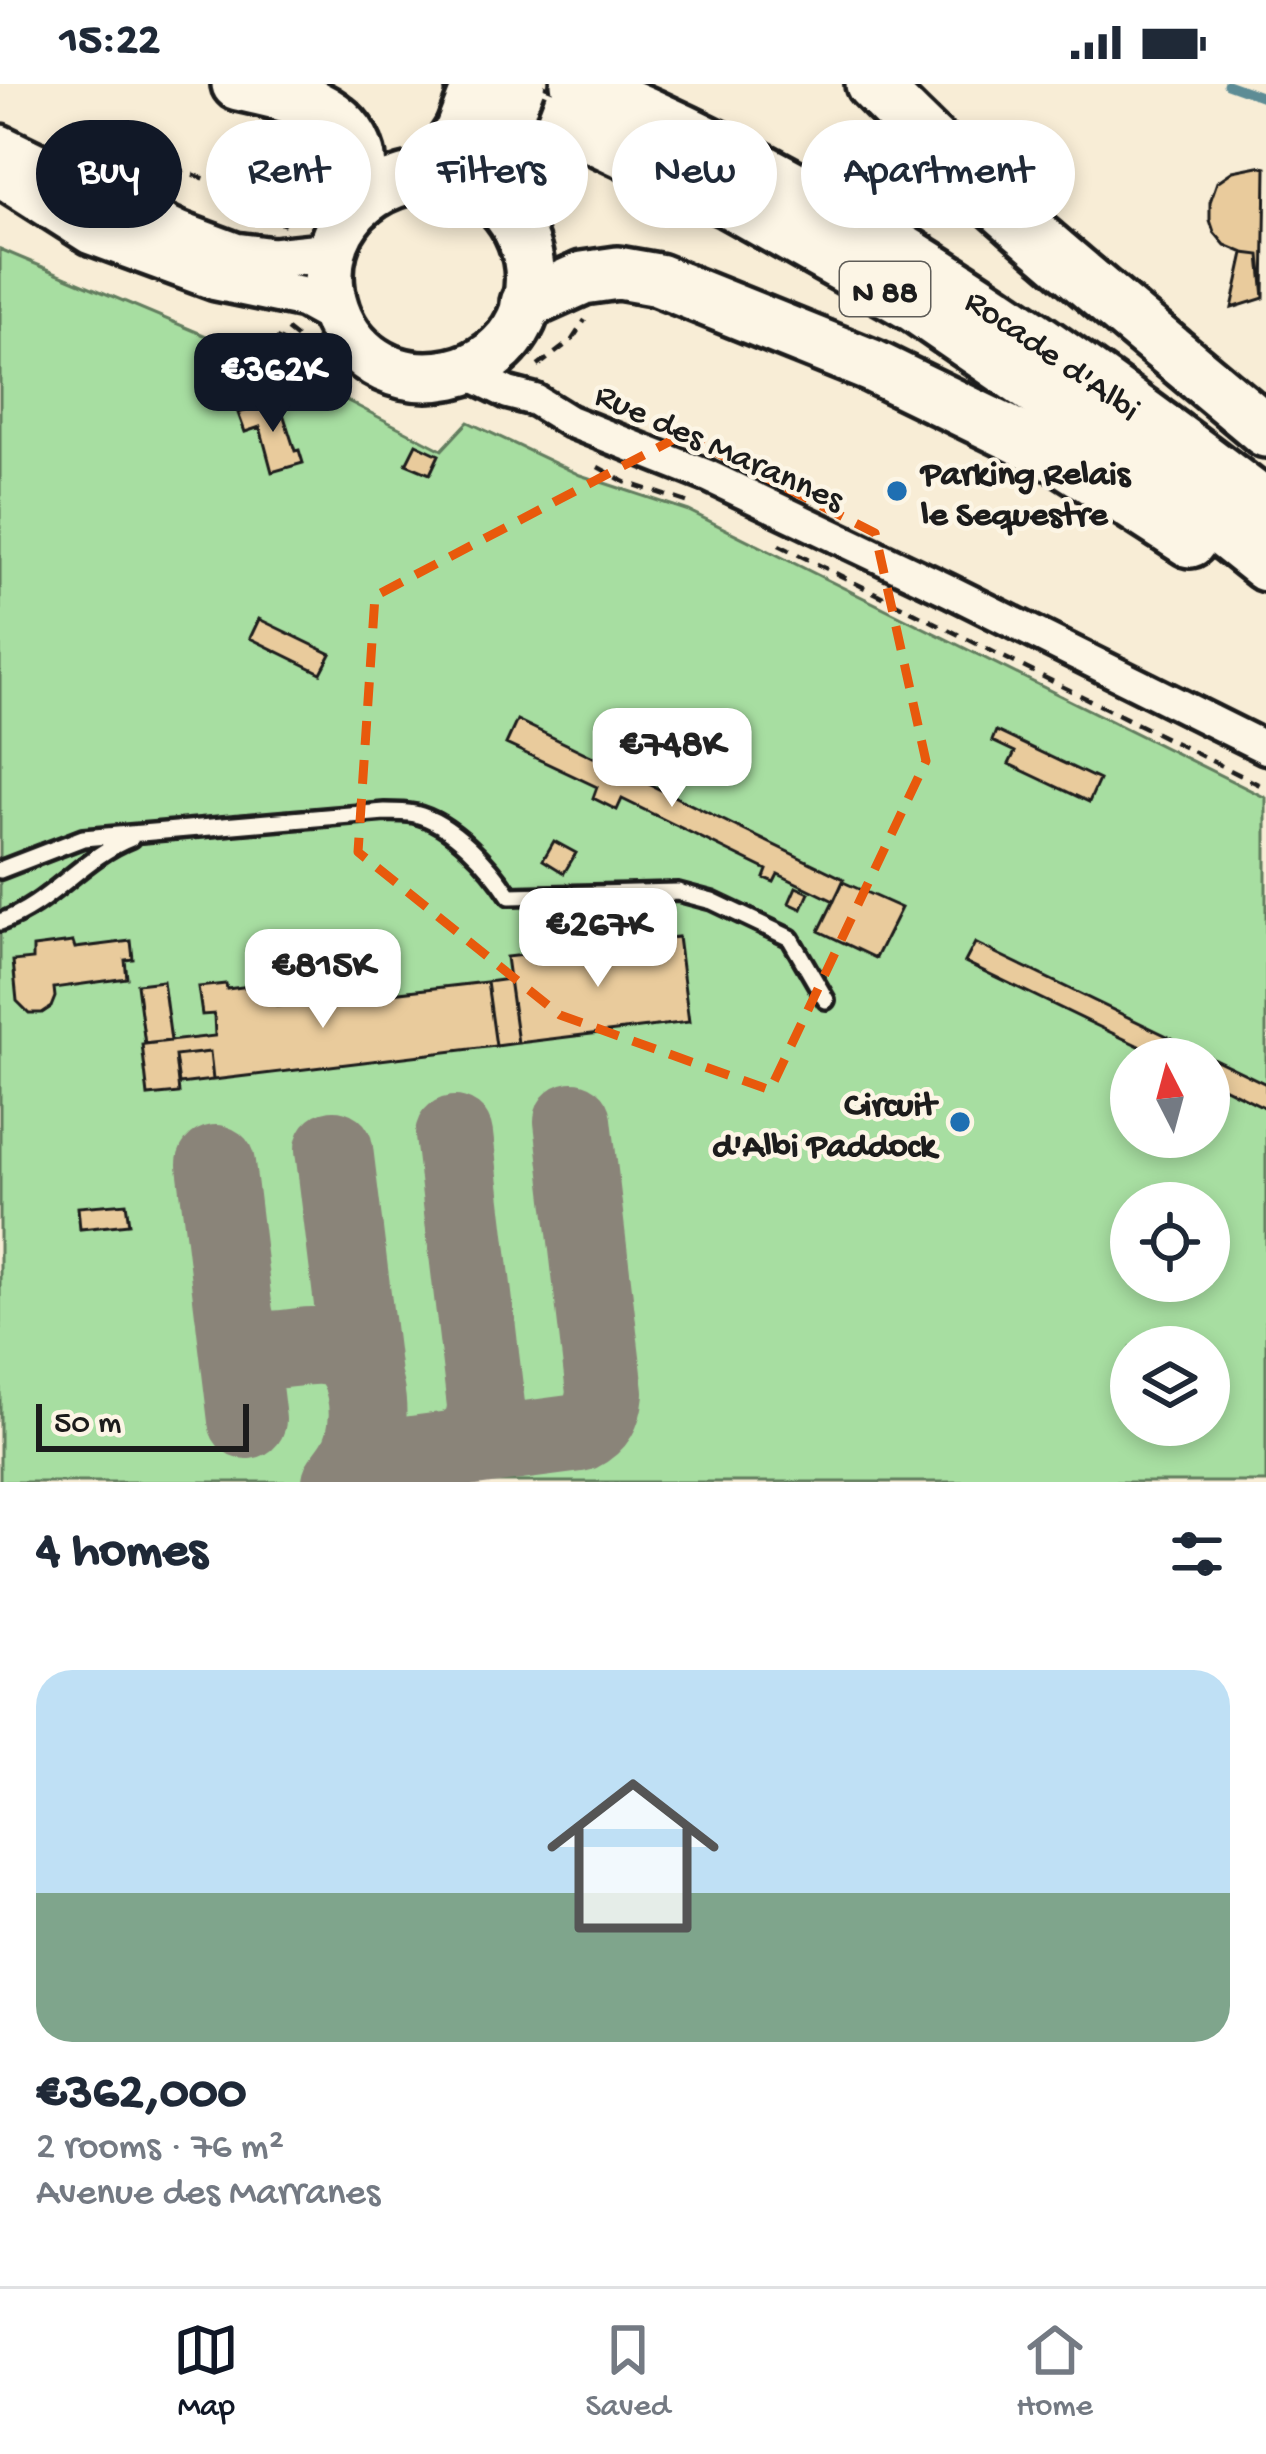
<!DOCTYPE html>
<meta charset="utf-8">
<style>
body{margin:0;font-family:"Gochi Hand",sans-serif;background:#f6f6f7;color:#1f2937;height:100vh;display:flex;flex-direction:column;font-size:45px;white-space:nowrap}
*{box-sizing:border-box;margin:0}
p{font-size:39px;color:#747a83}
.icon{flex:none;width:66px;height:66px;fill:none;stroke:currentColor;stroke-width:2;stroke-linecap:round;stroke-linejoin:round}
.map{position:relative;height:1398px;overflow:hidden}
.side{display:flex;flex-direction:column;background:#fff;flex:1}
.side>*{flex:none}
.guide{position:absolute;left:36px;top:36px;width:1194px;height:108px;display:flex;gap:24px}
.needle{width:78px;rotate:354deg}
.fabs{position:absolute;left:1110px;top:954px;display:grid;gap:24px}
.fabs a{display:grid;place-items:center;width:120px;height:120px;border-radius:50%;background:#fff;box-shadow:0 6px 18px #0003;font-size:60px}
.scale{position:absolute;left:36px;bottom:30px;width:213px;box-sizing:border-box;padding-left:12px;border:6px solid #1c1c1c;border-top:0;font-size:33px;line-height:42px;white-space:nowrap;color:#1c1c1c;-webkit-text-stroke:9px #fcf5e5;paint-order:stroke}
.price{position:absolute;translate:-50% -102px;padding:0 27px;border-radius:24px;background:#fff;color:#222;font-size:39px;line-height:78px;filter:drop-shadow(0 3px 6px #0008)}
.price::after{content:'';position:absolute;left:50%;top:72px;width:36px;height:27px;margin-left:-18px;background:inherit;clip-path:polygon(0 0,100% 0,50% 100%)}
.price.current{background:#111827;color:#fff}
ul{padding:0;list-style:none}
li{display:grid;align-content:center;gap:24px;height:636px;padding:0 36px}
li+li{border-top:3px solid #e0e1e3}
li span{display:grid;place-items:center;height:372px;border-radius:36px;color:#555}
li>.icon{margin-inline-start:auto}
span .icon{width:216px;height:216px;fill:#fffc;stroke-width:1}
li b{font-size:51px}
h2{display:flex;justify-content:space-between;align-items:center;height:144px;padding:0 36px;font-size:51px}
.pill{padding:0 42px;border-radius:54px;background:#fff;box-shadow:0 6px 18px #0003;font-size:42px;line-height:108px}
.pill.current{background:#111827;color:#fff}
.status{display:flex;justify-content:space-between;align-items:center;height:84px;padding:0 60px;background:#fff;direction:ltr}
.status svg{height:33px;fill:currentColor}
.dock{display:flex;justify-content:space-around;align-items:center;height:168px;border-top:3px solid #e0e1e3;background:#fff;font-size:33px;color:#747a83}
.dock a{display:grid;justify-items:center;gap:6px}
.dock .current{color:#111827}
.map>svg:first-child{display:block}
.green{fill:#a7dea1;stroke:#627d5e;stroke-width:3;fill-rule:evenodd}
.lines{fill:none;stroke-linecap:round;stroke-linejoin:round}
.stream{stroke:#5d8c95;stroke-width:9}
.taxiway{stroke:#8a8479;stroke-width:78}
.building{fill:#e9cb9c;stroke:#1c1c1c;stroke-width:3}
.service-casing{stroke:#1c1c1c;stroke-width:24}
.minor-casing{stroke:#1c1c1c;stroke-width:39}
.tertiary-casing{stroke:#1c1c1c;stroke-width:48}
.primary-casing{stroke:#1c1c1c;stroke-width:57}
.trunk-casing{stroke:#1c1c1c;stroke-width:60}
.path{stroke:#1c1c1c;stroke-width:4.5;stroke-dasharray:12 9;stroke-linecap:butt}
.service{stroke:#fcf5e5;stroke-width:15}
.minor{stroke:#fcf5e5;stroke-width:30}
.tertiary{stroke:#fcf5e5;stroke-width:39}
.primary{stroke:#fcf5e5;stroke-width:48}
.trunk{stroke:#fcf5e5;stroke-width:51}
.primary-bridge-casing{stroke:#1c1c1c;stroke-width:57;stroke-linecap:butt}
.primary-bridge{stroke:#fcf5e5;stroke-width:48}
.marked{fill:none;stroke:#e8590c;stroke-width:9;stroke-dasharray:24 15;stroke-linejoin:round}
.poi-dot{fill:#1f6fb2;stroke:#fcf5e5;stroke-width:4.5}
.labels{text-anchor:middle;stroke-width:9;stroke-linejoin:round;paint-order:stroke}
.shield{fill:#fcf5e5;stroke:#5f5d58;stroke-width:3}
.shield-label{font-size:33px;font-weight:bold;fill:#1c1c1c}
.street-label{font-size:36px;fill:#1c1c1c;stroke:#fcf5e5}
.poi-label{font-size:36px;font-weight:bold;fill:#1c1c1c;stroke:#fcf5e5;text-anchor:start}
</style>
<div class="status"><b>15:22</b><svg viewBox="0 0 49 12"><path d="M0 12V9h3v3zM5 12V6h3v6zM10 12V3h3v9zM15 12V0h3v12zM26 1h20v11H26zM47 4h2v5h-2z"/></svg></div>
<div class="map">
<svg width="1266" height="1398" viewBox="0 0 1266 1398">
<rect width="100%" height="100%" fill="#f8edd6"/>
<filter id="ink" filterUnits="userSpaceOnUse"><feTurbulence type="fractalNoise" baseFrequency=".00833" numOctaves="2"/><feDisplacementMap in="SourceGraphic" scale="24" xChannelSelector="R" yChannelSelector="G"/><feConvolveMatrix kernelMatrix="1 2 1 2 8 2 1 2 1" color-interpolation-filters="sRGB"/></filter>
<g filter="url(#ink)">
<!-- green -->
<path class="green" d="M0,165L292,288L442,366L468,338L580,391L689,427L1266,714V1398H0ZM1131,975H1209V1053H1131ZM1131,1119H1209V1197H1131ZM1131,1263H1209V1341H1131Z"/>
<g class="lines">
<!-- stream -->
<path class="stream" d="M1227,0L1266,14"/>
<!-- taxiway -->
<path class="taxiway" d="M454,1051L486,1321C485,1343 477,1354 458,1364
M334,1065L362,1292
M216,1080L234,1229C245,1292 300,1251 336,1265C368,1278 372,1329 364,1358C360,1374 351,1385 341,1398
M235,1237L247,1336
M344,1398L386,1377L406,1372L579,1349C597,1340 603,1328 605,1308L573,1037"/>
</g>
<!-- building -->
<path class="building" d="M1258,82L1266,84L1264,214L1260,171L1244,169L1225,161L1214,148L1210,136V118L1217,98L1233,87Z
M1244,169L1260,171L1264,214L1232,224Z
M278,254L305,267L302,274L274,262Z
M279,317L295,367L299,366L303,379L272,388L260,343L245,348L238,329Z
M416,360L439,371L430,390L406,380Z
M259,535L331,570L321,589L250,554Z
M517,636L844,795L834,817L778,790L774,798L764,794L767,786L622,715L617,726L593,714L597,703L506,660Z
M996,647L1099,696L1089,718L1009,680L1015,668L992,657Z
M554,757L576,769L564,789L543,776Z
M843,798L901,824L876,874L819,847Z
M796,803L809,809L802,825L789,819Z
M590,829L594,863L549,868L545,834Z
M635,847L637,858L615,860L613,849Z
M678,853L689,938L518,959L506,873Z
M131,857L133,875L125,876L127,894L54,904L55,913L51,923L42,929H29L17,917L13,877L33,875V863L73,858L75,864Z
M975,859L1266,1000V1024L1209,996V975H1166L965,878Z
M274,889L277,922L487,898L496,962L213,996L210,968L175,972L179,1009L148,1012L142,960L215,952L214,930L202,931L198,903L226,900L227,905L250,902L249,892Z
M509,895L518,959L496,962L487,898Z
M163,897L171,957L145,960L137,900Z
M210,968L213,996L179,1000L175,972Z
M126,1119L129,1140L80,1145L78,1123Z"/>
<g class="lines">
<defs>
<path id="service" d="M0,786L83,754L385,728C395,728 405,728 415,730C452,739 490,781 510,812L678,808L712,817L790,854L826,916
M0,838C49,822 82,773 131,754"/>
<path id="minor" d="M463,287L508,309L535,316L569,337L708,392L948,506L1266,664"/>
<path id="tertiary" d="M0,61L179,148L235,169L273,174L331,168
M0,92L91,150L216,196L304,214L335,231"/>
<path id="primary" d="M430,91C442,93 455,94 466,98C519,120 545,183 521,236C508,264 481,284 451,290C314,317 272,110 430,91L460,46"/>
<g id="trunk">
<path d="M238,0C281,10 344,20 358,70C362,84 359,103 360,118"/>
<path id="s1" d="M577,0C830,101 1051,259 1266,423"/>
<path d="M872,0C994,126 1132,234 1266,347"/>
<path d="M473,4L566,40L730,118L915,222L1104,352L1266,481"/>
<path d="M527,219L583,194L618,189L658,196L872,282L1061,374L1190,457"/>
</g>
</defs>
<!-- service casing -->
<use href="#service" class="service-casing"/>
<!-- minor casing -->
<use href="#minor" class="minor-casing"/>
<!-- tertiary casing -->
<use href="#tertiary" class="tertiary-casing"/>
<!-- primary casing -->
<use href="#primary" class="primary-casing"/>
<!-- trunk casing -->
<use href="#trunk" class="trunk-casing"/>
<!-- path -->
<path class="path" d="M72,58L97,59L237,105L291,117
M531,81L555,130
M282,142L291,117L322,91
M287,246L306,261
M538,282L572,256L585,236
M598,383L625,398L693,420
M779,461L1266,704"/>
<!-- service -->
<use href="#service" class="service"/>
<!-- minor -->
<use href="#minor" class="minor"/>
<!-- tertiary -->
<use href="#tertiary" class="tertiary"/>
<!-- primary -->
<use href="#primary" class="primary"/>
<!-- trunk -->
<use href="#trunk" class="trunk"/>
<defs>
<path id="primary-bridge" d="M460,46L478,0
M497,60L520,0"/>
</defs>
<!-- primary-bridge casing -->
<use href="#primary-bridge" class="primary-bridge-casing"/>
<!-- primary-bridge -->
<use href="#primary-bridge" class="primary-bridge"/>
</g>
</g>
<!-- marked area -->
<path class="marked" d="M682,351L875,449L926,677L770,1006L560,931L358,768L375,512Z"/>
<!-- markers -->
<g class="poi-dot">
<circle cx="897" cy="407" r="12"/>
<circle cx="960" cy="1038" r="12"/>
</g>
<g class="labels">
<!-- shield labels -->
<rect class="shield" x="840" y="178" width="90" height="54" rx="9"/>
<g class="shield-label">
<text x="885" y="217">N 88</text>
</g>
<!-- street labels -->
<g class="street-label">
<text dy="13" stroke="none"><textPath href="#s1" startOffset="549">Rocade d'Albi</textPath></text>
<text transform="translate(721 360) rotate(24)" y="13">Rue des Marannes</text>
</g>
<!-- poi labels -->
<g class="poi-label">
<text x="921" y="399">Parking Relais<tspan x="921" dy="41">le Sequestre</tspan></text>
<text x="936" y="1030" text-anchor="end">Circuit<tspan x="936" dy="41">d'Albi Paddock</tspan></text>
</g>
</g>
</svg>
<div class="fabs">
<a><svg class="needle" viewBox="-14 -14 28 28"><path d="M0-13l5 13h-10z" fill="#e53935"/><path d="M0 13l5-13h-10z" fill="#747a83"/></svg></a>
<a><svg class="icon" aria-label="locate" viewBox="0 0 24 24"><circle cx="12" cy="12" r="6"/><path d="M12 2v4M12 18v4M2 12h4M18 12h4"/></svg></a>
<a><svg class="icon" aria-label="layers" viewBox="0 0 24 24"><path d="M12 4l9 5-9 5-9-5zM3 14l9 5 9-5"/></svg></a>
</div>
<div class="scale">50 m</div>
<b class="price current" style="left:273px;top:351px">€362K</b>
<b class="price" style="left:672px;top:726px">€748K</b>
<b class="price" style="left:598px;top:906px">€267K</b>
<b class="price" style="left:323px;top:947px">€815K</b>
<div class="guide">
<a class="pill current">Buy</a>
<a class="pill">Rent</a>
<a class="pill">Filters</a>
<a class="pill">New</a>
<a class="pill">Apartment</a>
</div>
</div>
<section class="side">
<h2>4 homes<svg class="icon" aria-label="filters" viewBox="0 0 24 24"><path d="M4 7h16M4 17h16"/><circle cx="9" cy="7" r="2"/><circle cx="15" cy="17" r="2"/></svg></h2>
<ul>
<li><span style="background:linear-gradient(#bfe0f5 60%,#7fa58c 0)"><svg class="icon" aria-label="home" viewBox="0 0 24 24"><path d="M3 11l9-7 9 7M6 9v11h12V9"/></svg></span><div><b>€362,000</b><p>2 rooms · 76 m²</p><p>Avenue des Marranes</p></div></li>
</ul>
</section>
<nav class="dock">
<a class="current"><svg class="icon" aria-label="map" viewBox="0 0 24 24"><path d="M3 6l6-2 6 2 6-2v14l-6 2-6-2-6 2zM9 4v14M15 6v14"/></svg>Map</a>
<a><svg class="icon" aria-label="saved" viewBox="0 0 24 24"><path d="M7 4h10v16l-5-4-5 4z"/></svg>Saved</a>
<a><svg class="icon" aria-label="home" viewBox="0 0 24 24"><path d="M3 11l9-7 9 7M6 9v11h12V9"/></svg>Home</a>
</nav>
